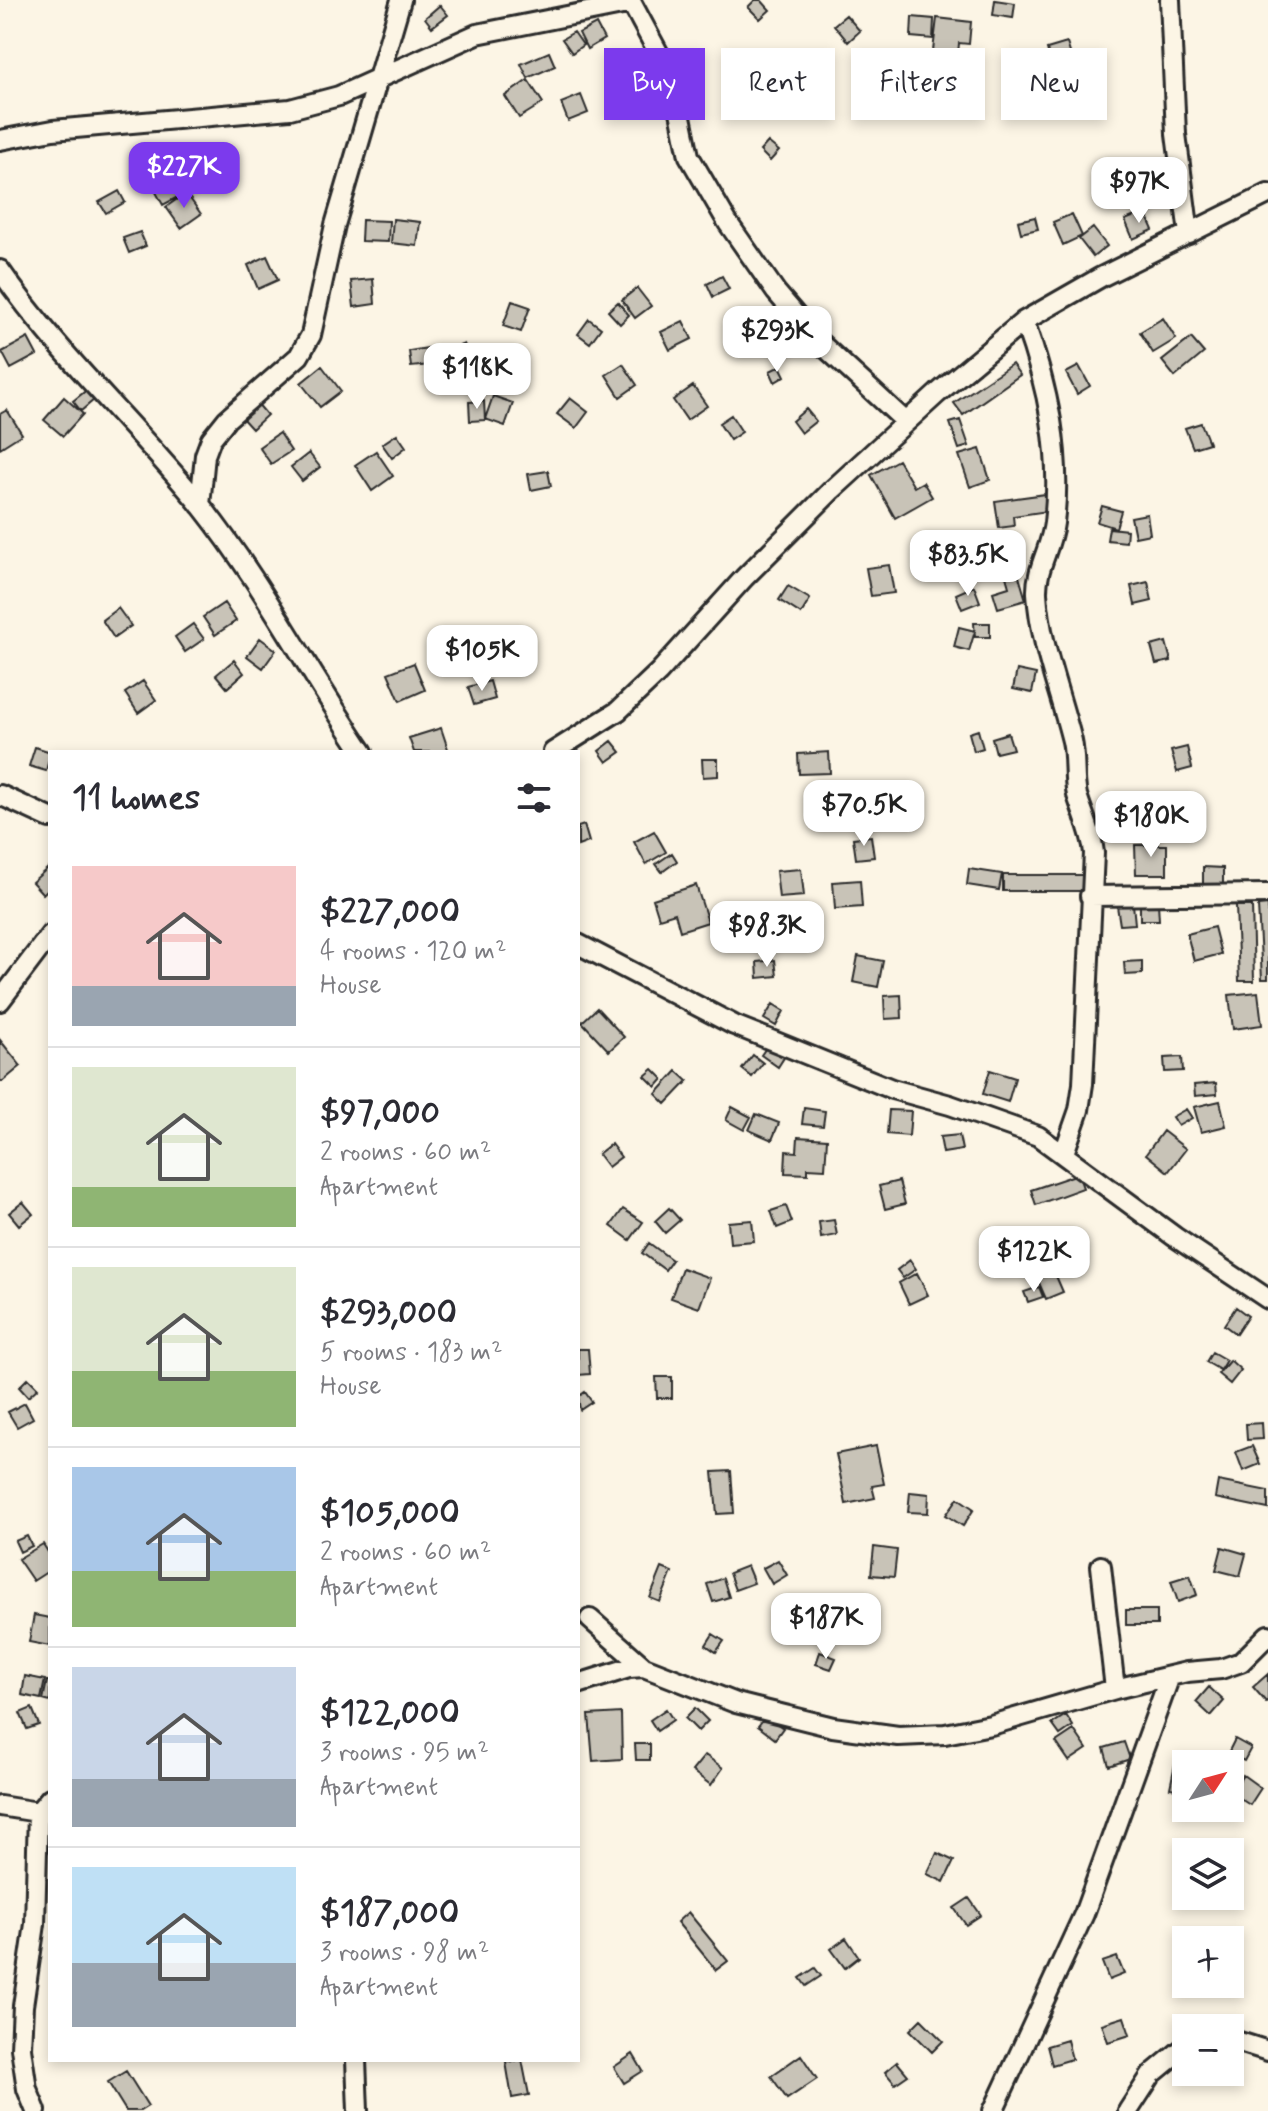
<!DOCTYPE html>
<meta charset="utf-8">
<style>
body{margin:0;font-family:Mynerve,sans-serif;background:#f7f7f7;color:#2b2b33;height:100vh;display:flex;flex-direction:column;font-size:30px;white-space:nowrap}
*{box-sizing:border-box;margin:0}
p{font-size:26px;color:#7c7c81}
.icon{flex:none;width:44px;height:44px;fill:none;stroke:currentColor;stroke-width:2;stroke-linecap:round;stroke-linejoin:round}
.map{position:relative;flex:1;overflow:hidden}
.drawer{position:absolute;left:48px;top:750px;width:532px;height:1312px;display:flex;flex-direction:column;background:#fff;border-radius:0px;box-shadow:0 4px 12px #0003}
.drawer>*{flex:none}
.banner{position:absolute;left:604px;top:48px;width:544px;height:72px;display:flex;gap:16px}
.needle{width:52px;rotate:54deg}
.buttons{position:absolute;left:1172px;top:1750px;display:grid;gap:16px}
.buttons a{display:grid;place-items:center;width:72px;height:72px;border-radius:0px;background:#fff;box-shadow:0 4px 12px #0003;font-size:40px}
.price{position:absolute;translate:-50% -68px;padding:0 18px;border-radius:16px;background:#fff;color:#222;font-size:26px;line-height:52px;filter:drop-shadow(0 2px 4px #0008)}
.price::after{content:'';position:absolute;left:50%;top:48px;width:24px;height:18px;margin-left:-12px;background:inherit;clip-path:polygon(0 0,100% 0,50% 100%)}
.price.current{background:#7c3aed;color:#fff}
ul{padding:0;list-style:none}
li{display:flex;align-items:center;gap:24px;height:200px;padding:0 24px}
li+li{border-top:2px solid #e1e1e2}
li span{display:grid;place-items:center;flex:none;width:224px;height:160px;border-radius:0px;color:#555}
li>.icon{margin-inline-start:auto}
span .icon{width:96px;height:96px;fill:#fffc;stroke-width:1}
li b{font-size:34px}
h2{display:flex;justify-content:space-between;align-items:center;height:96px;padding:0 24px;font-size:34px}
.tag{padding:0 28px;border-radius:0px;background:#fff;box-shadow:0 4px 12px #0003;font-size:28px;line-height:72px}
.tag.current{background:#7c3aed;color:#fff}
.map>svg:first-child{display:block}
.building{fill:#c8c3b7;stroke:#2b2b2b;stroke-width:2}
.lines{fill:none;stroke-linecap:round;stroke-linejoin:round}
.street-casing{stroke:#2b2b2b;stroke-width:24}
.street{stroke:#fcf5e5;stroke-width:18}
</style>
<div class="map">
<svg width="1268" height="2111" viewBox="0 0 1268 2111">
<rect width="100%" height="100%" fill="#fcf5e5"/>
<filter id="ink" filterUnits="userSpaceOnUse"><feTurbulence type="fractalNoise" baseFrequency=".0125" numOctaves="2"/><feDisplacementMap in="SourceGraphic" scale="16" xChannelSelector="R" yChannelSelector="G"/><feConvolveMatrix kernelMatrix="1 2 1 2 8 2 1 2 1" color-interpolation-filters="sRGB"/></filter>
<g filter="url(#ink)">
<!-- building -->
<path class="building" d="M755,0H761L770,10L760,19L748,7Z
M995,0L1015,3L1013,18L993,15Z
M440,5L448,15L432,27L425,18Z
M846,15L860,31L848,42L834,25Z
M912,17L934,19L933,39L911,37Z
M937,18L971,22L969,44L959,43L958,54L933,51Z
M596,24L604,39L587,49L579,33Z
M574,32L583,45L572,53L562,39Z
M1067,43L1071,56L1051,63L1047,49Z
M549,52L555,66L528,78L521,64Z
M528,80L543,103L519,118L505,96Z
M581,95L588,113L568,121L561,103Z
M768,142L779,151L770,161L760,151Z
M226,165L235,182L221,189L212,171Z
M177,169L189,191L163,205L151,183Z
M1119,172L1124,190L1107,195L1101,177Z
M119,191L125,202L106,213L99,202Z
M186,193L201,214L181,228L166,207Z
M1145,212L1153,230L1133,239L1125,220Z
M1072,214L1082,236L1063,245L1053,222Z
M1035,217L1038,229L1021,233L1018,221Z
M393,219L420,222L417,246L391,243Z
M362,220L389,221L388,242L361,241Z
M1093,228L1107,246L1093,257L1079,239Z
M140,232L146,246L129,253L123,238Z
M267,256L278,280L258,289L248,265Z
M722,276L729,289L713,297L707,284Z
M373,279L375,304L354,307L351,281Z
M637,288L651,306L635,318L622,300Z
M512,301L530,307L521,332L503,326Z
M618,302L629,315L620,324L608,311Z
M1163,318L1176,339L1153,353L1140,332Z
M589,319L601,328L590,343L578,334Z
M683,321L692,339L670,350L661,332Z
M28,338L37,355L11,369L2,352Z
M1191,338L1204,353L1175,377L1162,361Z
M464,344L473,365L455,372L447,351Z
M428,348L430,365L411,367L409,351Z
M623,364L637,385L620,397L606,375Z
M1012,364L1020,375L963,415L954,403Z
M322,366L341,391L320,407L301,383Z
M780,366L785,376L775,382L770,371Z
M1079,366L1090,386L1077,394L1066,373Z
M693,386L707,406L687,420L673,400Z
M88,389L95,399L81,411L73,401Z
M493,396L513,403L505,426L485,419Z
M64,397L83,414L63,436L44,420Z
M570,398L588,412L576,428L557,414Z
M484,401L485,420L470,421L469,402Z
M257,403L267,415L252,429L241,417Z
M806,409L816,421L801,433L792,421Z
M7,410L22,434L0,448V414Z
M731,415L742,432L730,440L719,423Z
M960,420L969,446L959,449L950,423Z
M1201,423L1209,443L1193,448L1185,428Z
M279,433L291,451L271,464L259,447Z
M397,434L406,447L392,458L382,444Z
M980,449L990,480L970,487L959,455Z
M376,451L393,476L372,491L355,465Z
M309,453L320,467L302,481L291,467Z
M898,460L914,487L923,482L932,497L895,518L871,475Z
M548,471L551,486L531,490L528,474Z
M1046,494L1048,511L1013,516L1014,526L999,528L995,501Z
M1102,506L1121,511L1116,528L1097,522Z
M1147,514L1150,534L1135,537L1131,517Z
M1109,528L1127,530L1126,542L1107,540Z
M1015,563L1026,600L998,608L993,592L1009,587L1003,566Z
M889,565L894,593L871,596L866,568Z
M1148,582L1152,601L1135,605L1131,586Z
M788,586L810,599L801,614L779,600Z
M974,586L980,602L962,609L956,594Z
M224,603L236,621L215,635L203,617Z
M118,608L131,626L114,638L102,620Z
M974,623H990V637H975Z
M193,624L204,639L185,652L175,637Z
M959,627L975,631L969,651L954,647Z
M260,638L276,650L263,668L247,656Z
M1166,642L1171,661L1156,664L1151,646Z
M234,660L244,673L227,688L216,675Z
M414,663L425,690L400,701L388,673Z
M1017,670L1036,674L1032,693L1013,689Z
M143,681L156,700L138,713L125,693Z
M490,681L495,699L474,705L468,687Z
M441,728L449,752H414L409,738Z
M978,730L983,748L974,751L969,733Z
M1008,733L1013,749L996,753L992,738Z
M612,741L621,752L607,762L599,751Z
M35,747L51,752L46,771L29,766Z
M1187,747L1192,768L1177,772L1171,751Z
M829,752L830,773L799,774L798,754Z
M702,759H718V776L703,777Z
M584,825L589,842L578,846V827Z
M654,831L666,852L646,864L634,842Z
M871,836L874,857L856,859L853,838Z
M1135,845H1167V874H1136Z
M672,853L677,861L662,872L656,864Z
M49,867L50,887L43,894L32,882Z
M1203,867L1223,868V884H1203Z
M801,869L804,896L779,898L776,871Z
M969,869L1002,874L999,890L967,885Z
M1003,875H1082V891H1003Z
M860,880L862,907L835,909L833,882Z
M696,885L708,922L680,931L675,913L659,918L653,899Z
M1140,903H1158L1159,920H1140Z
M1133,904L1135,924L1120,925L1117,906Z
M1268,905V979H1262L1258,906Z
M1236,906H1252L1254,981H1239Z
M799,910L801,922L788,924L786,912Z
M1214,927L1221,954L1194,961L1187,934Z
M858,956L883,961L878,987L853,982Z
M775,960L777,976L758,978L757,962Z
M1142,961V974L1125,975L1124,962Z
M1258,992L1262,1025L1233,1029L1229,995Z
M901,995L902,1018L885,1019L884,996Z
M773,1004L784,1011L776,1026L764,1019Z
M597,1008L624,1037L609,1051L582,1022Z
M0,1040L21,1066L2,1082L0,1080Z
M768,1045L785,1056L778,1067L761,1055Z
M753,1055L763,1063L752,1077L742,1069Z
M1182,1057L1183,1071L1165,1072L1164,1058Z
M653,1069L663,1079L656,1087L645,1076Z
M990,1070L1015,1078L1008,1102L983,1094Z
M677,1071L688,1081L666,1104L656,1094Z
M1216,1083L1217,1094L1195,1096L1194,1085Z
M1220,1101L1226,1126L1201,1132L1194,1107Z
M732,1107L751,1117L744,1130L726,1120Z
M804,1108L825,1111L823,1126L802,1124Z
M1186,1109L1192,1118L1178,1126L1172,1117Z
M889,1110L911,1111L909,1136L887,1134Z
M756,1114L779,1123L772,1140L749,1130Z
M1163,1131L1186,1149L1168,1172L1146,1154Z
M959,1135L962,1150L943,1153L940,1137Z
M798,1137L827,1139L825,1169L808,1168V1174L785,1173L786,1151L797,1152Z
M611,1144L621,1157L608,1167L598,1154Z
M1078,1174L1083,1188L1036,1205L1031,1190Z
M899,1181L905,1204L885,1209L879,1186Z
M23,1202L33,1214L19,1225L9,1213Z
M786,1206L792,1222L777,1228L771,1211Z
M669,1208L680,1220L665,1233L655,1221Z
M623,1209L643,1222L630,1240L611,1226Z
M752,1220L754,1241L730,1243L728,1222Z
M834,1220L837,1235L821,1238L819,1222Z
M649,1243L672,1260L665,1270L642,1253Z
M910,1260L916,1269L903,1278L897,1270Z
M682,1268L710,1278L699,1308L671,1298Z
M1053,1269L1063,1292L1046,1299L1036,1276Z
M917,1273L928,1295L909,1304L899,1283Z
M1039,1287L1043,1297L1028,1302L1024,1292Z
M1236,1307L1248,1316L1236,1334L1224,1325Z
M578,1349H588L590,1374L578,1375Z
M1212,1352L1226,1360L1220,1370L1206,1362Z
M1230,1360L1241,1370L1230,1384L1218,1374Z
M656,1377H672V1398H657Z
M28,1378L38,1388L28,1397L19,1387Z
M585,1392L592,1402L580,1410L578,1397Z
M25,1403L33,1418L17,1427L8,1412Z
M1262,1423L1263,1439L1247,1440L1246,1424Z
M876,1446L884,1484L872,1486L875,1498L846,1504L836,1454Z
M1252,1446L1260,1464L1243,1471L1236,1452Z
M731,1471L734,1513L717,1514L713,1472Z
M1218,1481L1268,1491V1509L1215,1498Z
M910,1492L929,1494L928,1513L908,1512Z
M958,1498L974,1509L963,1526L946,1515Z
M27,1536L32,1546L20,1552L15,1541Z
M43,1544L50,1555V1570L33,1581L18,1559Z
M874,1547L897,1550L894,1577L871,1575Z
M1222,1547L1246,1554L1240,1576L1216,1570Z
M778,1560L787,1575L772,1584L763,1568Z
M747,1566L754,1583L735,1590L729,1573Z
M662,1568L672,1572L660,1602L650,1598Z
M1190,1575L1197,1595L1178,1602L1171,1581Z
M723,1578L729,1597L713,1602L707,1584Z
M1126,1610H1157V1625H1126Z
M34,1615L50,1618V1646L29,1642Z
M713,1634L724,1641L716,1652L706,1645Z
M820,1652L836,1658L831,1669L816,1664Z
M1268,1674V1700L1266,1702L1253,1687Z
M25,1676L45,1680L41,1699L22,1695Z
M47,1681H50V1702L43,1700Z
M1209,1687L1224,1701L1211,1716L1196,1702Z
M32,1708L39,1725L27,1729L20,1713Z
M695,1708L708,1721L698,1731L685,1718Z
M666,1709L673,1720L657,1731L650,1720Z
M621,1713L622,1759L593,1761L589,1715Z
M1066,1715L1073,1726L1060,1735L1052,1724Z
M766,1716L783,1728L775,1739L758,1726Z
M1074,1730L1087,1749L1069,1761L1056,1742Z
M1235,1739L1251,1748L1244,1761L1228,1753Z
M1124,1742L1130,1759L1109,1766L1104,1748Z
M635,1744H650V1760H636Z
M705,1755L723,1768L711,1785L692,1771Z
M1175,1764L1186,1766V1791L1170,1788Z
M1243,1775L1261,1788L1250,1805L1231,1793Z
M937,1853L954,1861L944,1882L927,1874Z
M969,1898L981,1915L966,1925L954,1908Z
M688,1912L728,1961L716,1970L677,1922Z
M846,1938L859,1957L845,1968L831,1949Z
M1117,1957L1124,1974L1109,1980L1102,1962Z
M815,1968L821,1976L806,1986L800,1978Z
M1124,2017L1130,2035L1108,2042L1102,2024Z
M921,2019L943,2041L932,2052L910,2030Z
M1067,2040L1072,2059L1052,2065L1047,2046Z
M633,2054L643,2071L624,2083L614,2067Z
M801,2055L817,2079L787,2099L771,2076Z
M522,2060L529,2095L512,2098L506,2062Z
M897,2062L908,2075L895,2084L885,2072Z
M126,2071L148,2106L140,2111H126L108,2082Z"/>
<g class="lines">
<defs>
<path id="street" d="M630,0L674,82L689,156L728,223L776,292L817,340L906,422
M1170,0L1176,134L1189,234
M0,140L53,130L290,109L339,96L477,34L632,3
M0,270C59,356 137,426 202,507C263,584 308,671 363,752
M1024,321C1048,387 1062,453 1054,523C1051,548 1036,568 1037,593C1040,644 1060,692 1072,741C1076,759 1073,777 1077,795C1083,815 1092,832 1094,853L1083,1084L1079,1110L1064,1153
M200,505L205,455L211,439L227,419L299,356L311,335L335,225L401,0
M553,752L618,711L659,672L744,578L832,490L938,393L1024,321L1101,277L1268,194
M0,795L50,818
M1090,896L1268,894
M578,944L734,1025L892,1089L950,1105L1038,1136L1175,1237L1268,1299
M0,1001L50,935
M1101,1566L1115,1689
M590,1619L644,1667
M578,1684L629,1668L644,1667L736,1703L833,1727L898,1736L945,1734L991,1725L1115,1689L1187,1672L1221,1669L1241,1662L1268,1635
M0,1806L38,1812
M1230,2039L1268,2051
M356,2060L358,2111
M36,2111L27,2089L21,2048L23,2006L35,1924L38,1812L50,1798
M993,2111L1084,1914L1170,1676
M1128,2111L1152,2074L1186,2046"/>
</defs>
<!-- street casing -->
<use href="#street" class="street-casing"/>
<!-- street -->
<use href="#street" class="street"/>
</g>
</g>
</svg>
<div class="buttons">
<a><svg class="needle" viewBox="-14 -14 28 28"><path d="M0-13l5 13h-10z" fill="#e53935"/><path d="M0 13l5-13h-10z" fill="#7c7c81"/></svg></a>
<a><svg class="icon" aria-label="layers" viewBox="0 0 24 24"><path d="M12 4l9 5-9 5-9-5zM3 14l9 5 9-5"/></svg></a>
<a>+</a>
<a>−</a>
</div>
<b class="price current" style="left:184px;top:210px">$227K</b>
<b class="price" style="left:1139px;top:225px">$97K</b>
<b class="price" style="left:777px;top:374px">$293K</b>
<b class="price" style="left:477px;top:411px">$118K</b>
<b class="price" style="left:968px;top:598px">$83.5K</b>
<b class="price" style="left:482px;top:693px">$105K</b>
<b class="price" style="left:864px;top:848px">$70.5K</b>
<b class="price" style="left:1151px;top:859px">$180K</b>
<b class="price" style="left:767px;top:969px">$98.3K</b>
<b class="price" style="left:1034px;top:1294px">$122K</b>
<b class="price" style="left:826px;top:1661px">$187K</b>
<div class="banner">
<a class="tag current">Buy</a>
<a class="tag">Rent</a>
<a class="tag">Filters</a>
<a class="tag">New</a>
</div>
<section class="drawer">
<h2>11 homes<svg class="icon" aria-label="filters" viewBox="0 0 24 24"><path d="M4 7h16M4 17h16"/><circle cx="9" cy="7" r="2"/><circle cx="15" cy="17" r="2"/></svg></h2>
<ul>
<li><span style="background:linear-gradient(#f6c9c9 75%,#9aa5b1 0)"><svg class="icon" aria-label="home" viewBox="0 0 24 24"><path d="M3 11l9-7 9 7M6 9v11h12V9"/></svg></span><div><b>$227,000</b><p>4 rooms · 120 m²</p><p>House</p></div></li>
<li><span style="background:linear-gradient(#dfe7d0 75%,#8fb573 0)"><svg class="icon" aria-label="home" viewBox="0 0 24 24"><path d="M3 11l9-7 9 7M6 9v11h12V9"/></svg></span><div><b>$97,000</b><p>2 rooms · 60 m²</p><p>Apartment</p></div></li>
<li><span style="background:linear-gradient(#dfe7d0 65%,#8fb573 0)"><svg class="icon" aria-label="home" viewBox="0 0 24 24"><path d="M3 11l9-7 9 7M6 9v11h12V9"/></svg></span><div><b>$293,000</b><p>5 rooms · 183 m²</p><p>House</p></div></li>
<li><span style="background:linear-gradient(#a9c7e8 65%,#8fb573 0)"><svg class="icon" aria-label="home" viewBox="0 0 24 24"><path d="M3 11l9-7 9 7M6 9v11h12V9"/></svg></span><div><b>$105,000</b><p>2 rooms · 60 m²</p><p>Apartment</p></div></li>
<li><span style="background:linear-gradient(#c9d6e8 70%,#9aa5b1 0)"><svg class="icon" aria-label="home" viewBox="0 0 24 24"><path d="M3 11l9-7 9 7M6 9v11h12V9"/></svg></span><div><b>$122,000</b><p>3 rooms · 95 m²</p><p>Apartment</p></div></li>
<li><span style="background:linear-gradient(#bfe0f5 60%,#9aa5b1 0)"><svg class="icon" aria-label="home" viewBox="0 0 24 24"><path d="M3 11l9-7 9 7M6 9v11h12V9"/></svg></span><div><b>$187,000</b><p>3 rooms · 98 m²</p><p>Apartment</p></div></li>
</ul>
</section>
</div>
